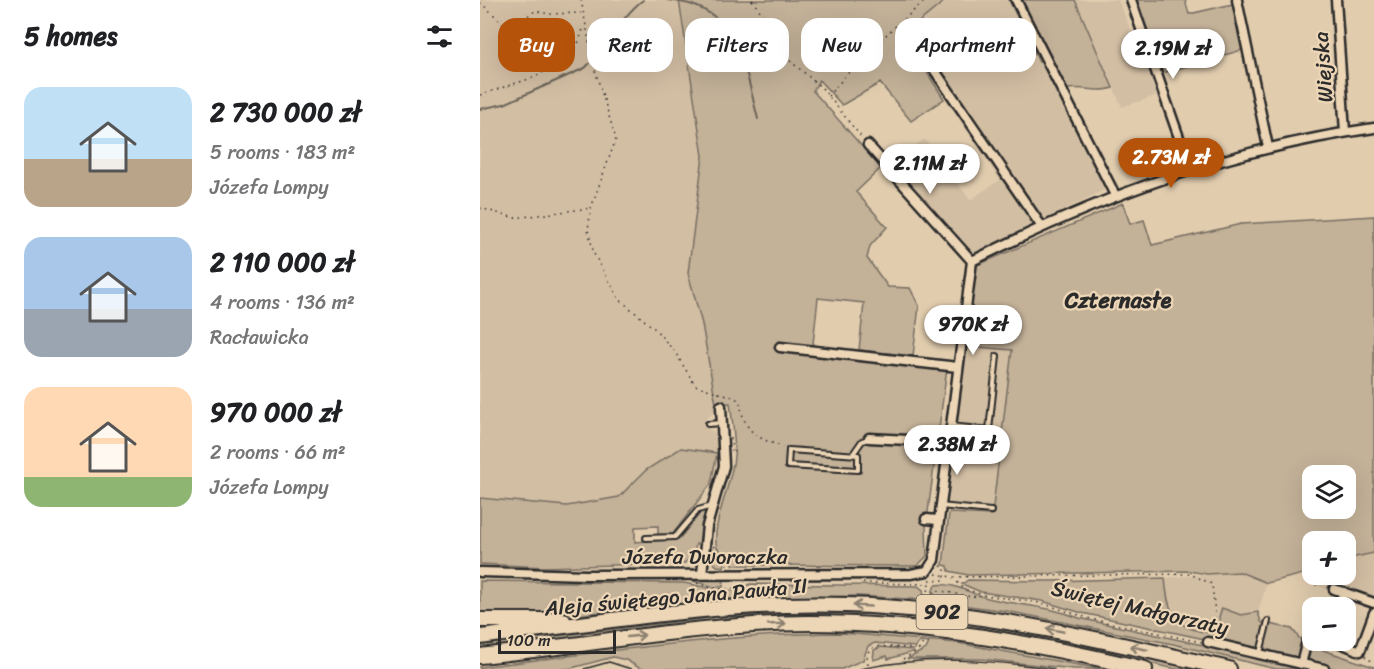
<!DOCTYPE html>
<meta charset="utf-8">
<style>
body{margin:0;font-family:Sriracha,sans-serif;background:#f2f2f2;color:#202124;height:100vh;display:flex;flex-direction:column;font-size:22px;white-space:nowrap}
*{box-sizing:border-box;margin:0}
p{font-size:20px;color:#757577}
.icon{flex:none;width:33px;height:33px;fill:none;stroke:currentColor;stroke-width:2;stroke-linecap:round;stroke-linejoin:round}
.map{position:relative;flex:1;overflow:hidden}
.drawer{display:flex;flex-direction:column;background:#fff;width:480px}
.drawer>*{flex:none}
.guide{position:absolute;left:18px;top:18px;width:570px;height:54px;display:flex;gap:12px}
.controls{position:absolute;left:822px;top:465px;display:grid;gap:12px}
.controls a{display:grid;place-items:center;width:54px;height:54px;border-radius:12px;background:#fff;box-shadow:0 6px 24px #0002;font-size:30px}
.scale{position:absolute;left:18px;bottom:15px;width:118px;box-sizing:border-box;padding-left:6px;border:3px solid #2b2b2b;border-top:0;font-size:16px;line-height:21px;white-space:nowrap;color:#2b2b2b;-webkit-text-stroke:4px #edd6b6;paint-order:stroke}
.price{position:absolute;translate:-50% -51px;padding:0 14px;border-radius:21px;background:#fff;color:#222;font-size:20px;line-height:39px;filter:drop-shadow(0 2px 3px #0008)}
.price::after{content:'';position:absolute;left:50%;top:36px;width:18px;height:14px;margin-left:-9px;background:inherit;clip-path:polygon(0 0,100% 0,50% 100%)}
.price.on{background:#b45309;color:#fff}
ul{padding:0;list-style:none}
li{display:flex;align-items:center;gap:18px;height:150px;padding:0 24px}
li span{display:grid;place-items:center;flex:none;width:168px;height:120px;border-radius:18px;color:#555}
li>.icon{margin-inline-start:auto}
span .icon{width:72px;height:72px;fill:#fffc;stroke-width:1}
li b{font-size:26px}
h2{display:flex;justify-content:space-between;align-items:center;height:72px;padding:0 24px;font-size:26px}
.chip{padding:0 21px;border-radius:18px;background:#fff;box-shadow:0 6px 24px #0002;font-size:21px;line-height:54px}
.chip.on{background:#b45309;color:#fff}
main{display:flex;flex:1;min-height:0}
.map>svg:first-child{display:block}
.built{fill:#d2bea3}
.green{fill:#c3b198;stroke:#776e62;stroke-width:1.5;fill-rule:evenodd}
.lines{fill:none;stroke-linecap:round;stroke-linejoin:round}
.stream{stroke:#6d655a;stroke-width:2}
.lane-casing{stroke:#2b2b2b;stroke-width:8}
.street-casing{stroke:#2b2b2b;stroke-width:13}
.primary-casing{stroke:#2b2b2b;stroke-width:18}
.path{stroke:#2b2b2b;stroke-width:1.5;stroke-dasharray:1.5 4.5;stroke-linecap:butt}
.lane{stroke:#edd6b6;stroke-width:4}
.street{stroke:#edd6b6;stroke-width:8}
.primary{stroke:#edd6b6;stroke-width:14}
.tram{stroke:#2b2b2b;stroke-width:1.5}
.oneway{stroke:#8c8070}
.labels{text-anchor:middle;stroke-width:4.5;stroke-linejoin:round;paint-order:stroke}
.shield{fill:#edd6b6;stroke:#655e55;stroke-width:1.5}
.shield-label{font-size:20px;font-weight:bold;fill:#2b2b2b}
.street-label{font-size:21px;fill:#2b2b2b;stroke:#edd6b6}
.neighbourhood-label{font-size:22px;font-weight:bold;fill:#2b2b2b;stroke:#edd6b6}
</style>
<main>
<section class="drawer">
<h2>5 homes<svg class="icon" aria-label="filters" viewBox="0 0 24 24"><path d="M4 7h16M4 17h16"/><circle cx="9" cy="7" r="2"/><circle cx="15" cy="17" r="2"/></svg></h2>
<ul>
<li><span style="background:linear-gradient(#bfe0f5 60%,#b9a48a 0)"><svg class="icon" aria-label="home" viewBox="0 0 24 24"><path d="M3 11l9-7 9 7M6 9v11h12V9"/></svg></span><div><b>2 730 000 zł</b><p>5 rooms · 183 m²</p><p>Józefa Lompy</p></div></li>
<li><span style="background:linear-gradient(#a9c7e8 60%,#9aa5b1 0)"><svg class="icon" aria-label="home" viewBox="0 0 24 24"><path d="M3 11l9-7 9 7M6 9v11h12V9"/></svg></span><div><b>2 110 000 zł</b><p>4 rooms · 136 m²</p><p>Racławicka</p></div></li>
<li><span style="background:linear-gradient(#ffd9b3 75%,#8fb573 0)"><svg class="icon" aria-label="home" viewBox="0 0 24 24"><path d="M3 11l9-7 9 7M6 9v11h12V9"/></svg></span><div><b>970 000 zł</b><p>2 rooms · 66 m²</p><p>Józefa Lompy</p></div></li>
</ul>
</section>
<div class="map">
<svg width="894" height="669" viewBox="0 0 894 669">
<rect width="100%" height="100%" fill="#e1ccae"/>
<filter id="ink" filterUnits="userSpaceOnUse"><feTurbulence type="fractalNoise" baseFrequency=".0167" numOctaves="2"/><feDisplacementMap in="SourceGraphic" scale="12" xChannelSelector="R" yChannelSelector="G"/><feConvolveMatrix kernelMatrix="1 2 1 2 8 2 1 2 1" color-interpolation-filters="sRGB"/></filter>
<g filter="url(#ink)">
<!-- built -->
<path class="built" d="M0,0H199L223,156L208,273L222,324L237,409L226,419L227,428L239,435L240,449L237,453L201,448L166,470L139,497L87,506L0,498Z
M466,0H529L626,189L482,260L401,168L445,139L490,200L520,180L422,34Z
M595,0H638L678,95L642,107Z
M486,346L532,350L512,516L465,510Z
M894,553V600L857,593L836,585L840,575L866,574V559Z
M760,572L787,583L778,612L739,617L742,633L714,632L696,620L689,609L685,578Z"/>
<!-- green -->
<path class="green" d="M199,0H466L423,35L464,99L431,121L400,83L362,105L339,80L333,91L401,168L376,192L407,227L390,246L387,258L408,287L430,288L439,306L433,356L379,350L384,303L338,298L332,353L467,368L446,527L447,556L437,566L254,565L249,558L237,548C230,526 253,482 254,456C256,439 252,420 250,403L236,404L222,324L208,273L223,156Z
M529,0H595L633,88C617,94 601,85 585,90L570,58L559,62Z
M655,0H705L709,14L753,4L762,50L679,74Z
M643,203L650,224L664,220L672,245L761,224L894,216V553L866,559V542H832V574L840,575L836,585L827,573L787,583L760,572L727,574L709,571L488,575L469,571L468,566L463,565L469,513L512,515L532,350L486,346L495,266ZM832,476H866V508H832Z
M201,448L237,453L231,484L192,535L178,534V526L155,527V542L199,539L222,511L226,513L220,544H216L214,554L205,563L65,567L0,564V498L87,506L139,497L166,470Z
M229,535L232,551L245,561L244,567L237,566L229,559Z
M685,578C688,614 694,630 733,633L734,641L602,613L562,601L501,592L482,584L488,580L568,581Z
M244,579L243,587H235L209,580Z
M0,581L204,583L245,591L257,590L270,584L438,586L443,590L444,596L451,597L455,585C476,582 491,595 512,599C543,606 569,606 599,618L832,669H796L693,644L526,611L444,600L378,596L246,599L77,617L0,618Z
M742,608L761,615L778,612L781,622L784,623L778,648L744,642L739,617Z
M345,613L438,616L437,620L368,617L212,624L0,649V645L237,617Z
M451,618L584,639L715,669H696L564,640L451,622Z
M790,624L812,629L824,644L818,660L783,650Z
M363,633L478,643L621,669H594L501,659H427L446,649L449,643L440,642L435,647L395,643L388,646L383,660L362,669H161L146,660L133,657L88,669H0V667C121,652 241,634 363,633Z
M828,645L894,667V669H858L826,662Z
M401,647L433,650V652L408,659L407,656L393,660L394,650Z"/>
<g class="lines">
<!-- stream -->
<path class="stream" d="M188,0C260,7 263,62 278,119
M116,57C132,39 143,15 163,0
M0,109L24,104L105,68L109,64"/>
<defs>
<path id="lane" d="M228,424L242,423
M470,426L509,430L517,356
M309,450L378,455V470L308,466Z
M373,454L382,441L388,439
M460,506L511,511
M166,538L195,537L218,510L232,506
M780,653L788,621"/>
<path id="street" d="M536,0L635,195
M651,0L710,169
M757,0L788,147
M856,0L865,132
M425,27L562,227
M388,145L492,261
M300,347L478,367
M389,438L468,442
M446,519L458,520
M0,572L106,575L431,574L447,571L454,560L492,261C623,195 749,149 894,128
M222,574L227,526L244,466L241,406
M854,589L894,603
M858,608L864,592
M853,640L880,651L894,613
M728,642L844,669
M821,664L827,641L836,644L842,640"/>
<path id="primary" d="M0,620H83
M0,637C121,622 244,601 366,605C496,609 623,640 749,669
M0,656C110,645 218,624 329,623C443,623 554,643 665,669"/>
</defs>
<!-- lane casing -->
<use href="#lane" class="lane-casing"/>
<!-- street casing -->
<use href="#street" class="street-casing"/>
<!-- primary casing -->
<use href="#primary" class="primary-casing"/>
<!-- path -->
<path class="path" d="M101,0L114,67L136,139L111,208L108,230L114,254L139,299L175,329L195,352L215,385L239,393L240,397
M272,0L291,26L308,59L342,88L382,138
M0,3C20,16 63,75 89,56C98,50 100,36 104,27
M424,19L446,0
M28,29L55,11L70,14L101,13
M0,95L55,77L87,58
M348,96L384,55L418,24
M0,208L35,218L111,208
M239,393C270,399 255,405 267,425C274,438 290,442 303,447
M251,438L252,451
M233,546L246,558L247,565
M456,574L472,577L710,574L732,584L737,635
M473,578L484,589L504,595L561,603L611,619L721,642
M217,583C234,589 250,593 266,582
M383,583L447,584
M448,597L449,580H465V568L461,566
M449,597L456,590L491,597L503,595
M885,656L894,663
M423,659L438,651L443,643
M388,664C386,655 387,650 396,646L440,649"/>
<!-- lane -->
<use href="#lane" class="lane"/>
<!-- street -->
<use href="#street" class="street"/>
<!-- primary -->
<use href="#primary" class="primary"/>
<!-- tram -->
<path class="tram" d="M104,669L129,662L151,669
M380,669C444,655 510,660 574,669"/>
</g>
<!-- one-way arrows -->
<defs><path id="oneway-shaft" d="M-6 0H5M1.5-3L5.5 0L1.5 3" fill="none" stroke-width="1.6" stroke-linecap="round" stroke-linejoin="round" transform="scale(1.5)"/></defs>
<g class="oneway">
<use href="#oneway-shaft" transform="translate(382 606) rotate(-177)"/>
<use href="#oneway-shaft" transform="translate(297 624) rotate(-3)"/>
<use href="#oneway-shaft" transform="translate(575 630) rotate(-169)"/>
<use href="#oneway-shaft" transform="translate(156 636) rotate(-6)"/>
<use href="#oneway-shaft" transform="translate(659 648) rotate(-167)"/>
</g>
</g>
<g class="labels">
<!-- shield labels -->
<rect class="shield" x="436.5" y="595" width="51" height="34" rx="4.5"/>
<g class="shield-label">
<text x="462" y="619">902</text>
</g>
<!-- street labels -->
<g class="street-label">
<text transform="translate(843 67) rotate(-94)" y="7">Wiejska</text>
<text x="225" y="564">Józefa Dworaczka</text>
<text transform="translate(196 597) rotate(-5)" y="7">Aleja świętego Jana Pawła II</text>
<text transform="translate(660 608) rotate(13)" y="7">Świętej Małgorzaty</text>
</g>
<!-- neighbourhood labels -->
<g class="neighbourhood-label">
<text x="638" y="308">Czternaste</text>
</g>
</g>
</svg>
<div class="controls">
<a><svg class="icon" aria-label="layers" viewBox="0 0 24 24"><path d="M12 4l9 5-9 5-9-5zM3 14l9 5 9-5"/></svg></a>
<a>+</a>
<a>−</a>
</div>
<div class="scale">100 m</div>
<b class="price" style="left:693px;top:80px">2.19M zł</b>
<b class="price on" style="left:691px;top:189px">2.73M zł</b>
<b class="price" style="left:450px;top:195px">2.11M zł</b>
<b class="price" style="left:493px;top:356px">970K zł</b>
<b class="price" style="left:477px;top:476px">2.38M zł</b>
<div class="guide">
<a class="chip on">Buy</a>
<a class="chip">Rent</a>
<a class="chip">Filters</a>
<a class="chip">New</a>
<a class="chip">Apartment</a>
</div>
</div>
</main>
